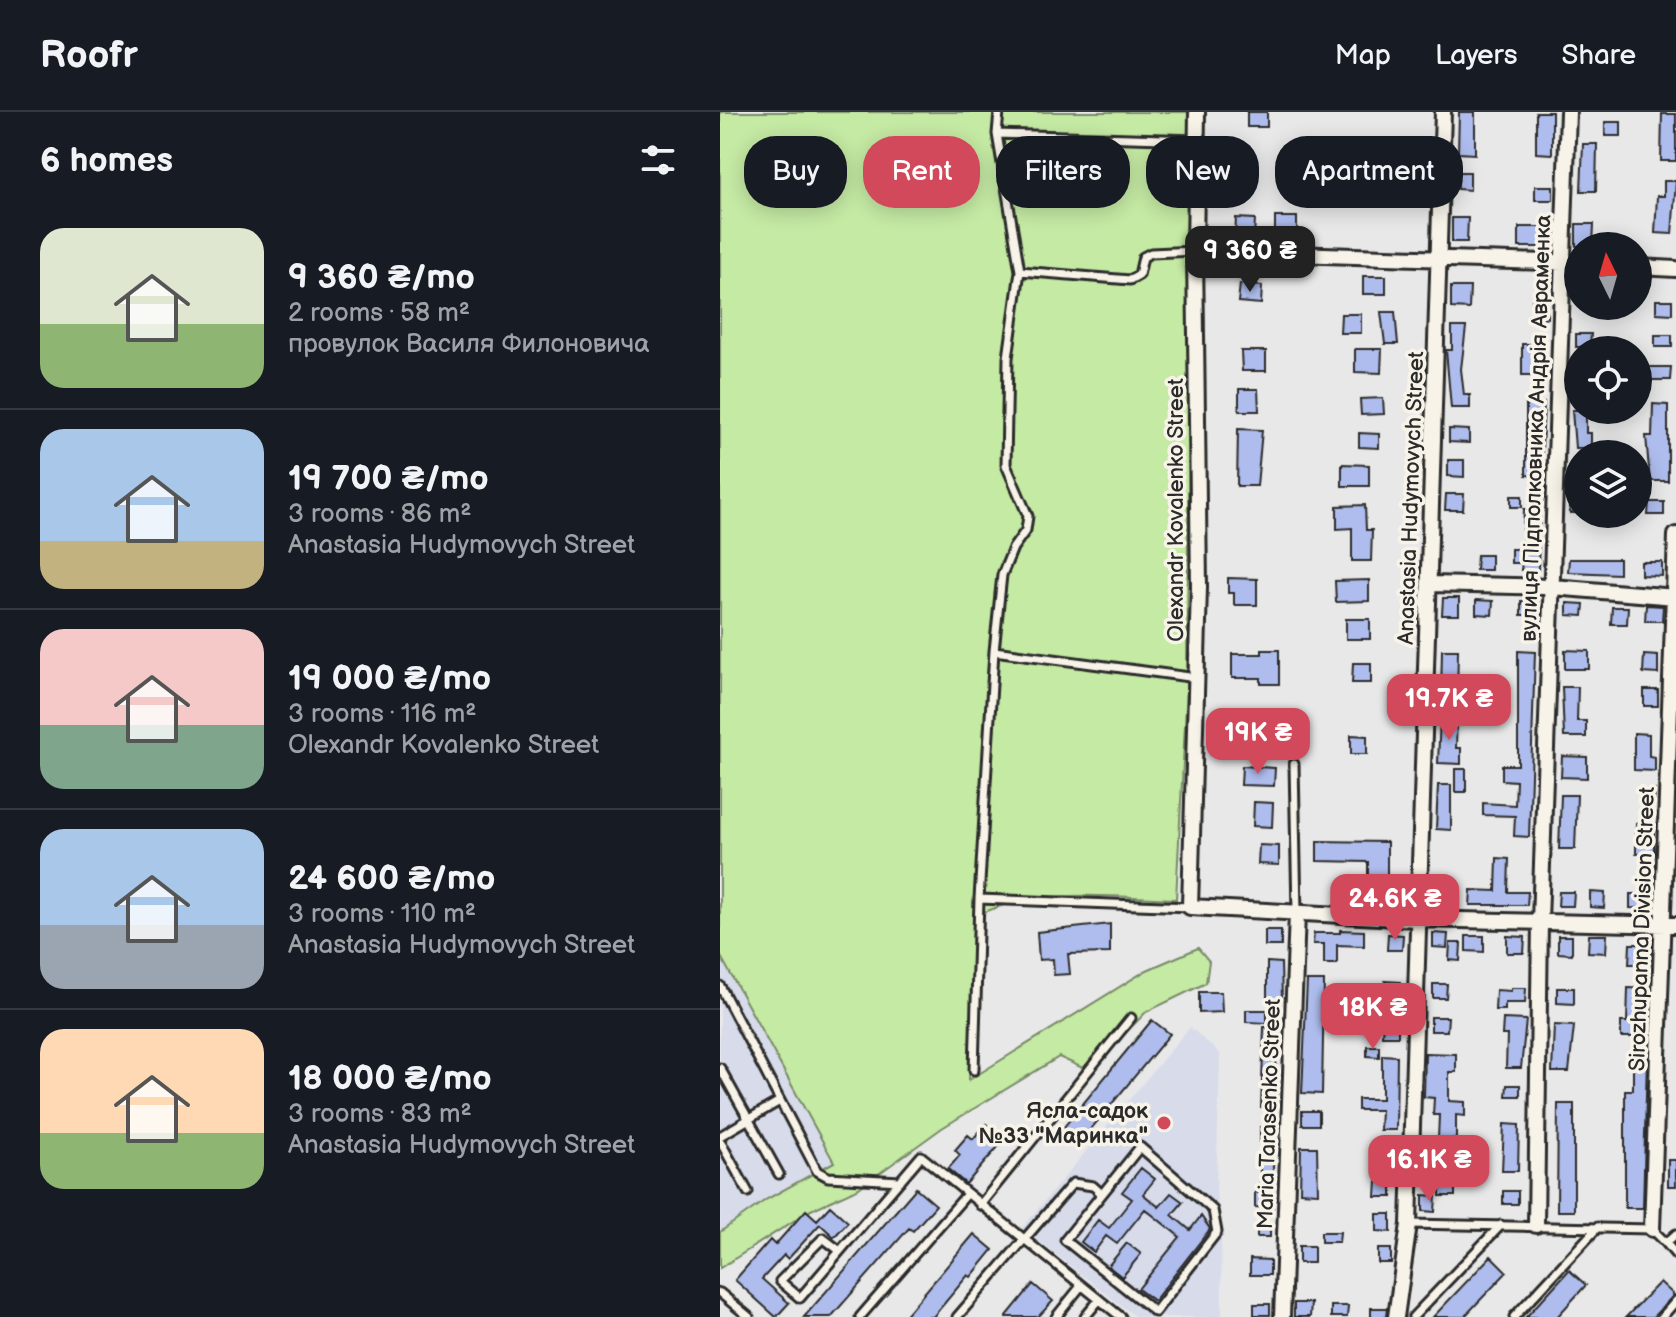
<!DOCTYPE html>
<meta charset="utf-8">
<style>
body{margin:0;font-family:"Balsamiq Sans",sans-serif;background:#242831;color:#f1f3f6;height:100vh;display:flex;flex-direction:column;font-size:30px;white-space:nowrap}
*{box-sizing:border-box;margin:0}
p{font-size:26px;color:#9ea1a6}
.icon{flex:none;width:44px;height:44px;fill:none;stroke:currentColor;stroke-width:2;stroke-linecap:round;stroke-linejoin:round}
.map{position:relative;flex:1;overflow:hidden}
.panel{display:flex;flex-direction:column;background:#171b24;width:720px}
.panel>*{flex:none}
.banner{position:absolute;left:24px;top:24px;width:760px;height:72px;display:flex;gap:16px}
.needle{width:52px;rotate:355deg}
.tools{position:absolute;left:844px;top:120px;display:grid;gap:16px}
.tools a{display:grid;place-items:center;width:88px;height:88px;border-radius:50%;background:#171b24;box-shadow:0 4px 20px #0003;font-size:40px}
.price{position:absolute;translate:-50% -68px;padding:0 18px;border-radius:16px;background:#d1495b;color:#fff;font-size:26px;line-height:52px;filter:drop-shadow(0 2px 4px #0008)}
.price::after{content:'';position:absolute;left:50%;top:48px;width:24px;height:18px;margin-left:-12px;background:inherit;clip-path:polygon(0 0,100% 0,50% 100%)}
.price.on{background:#222;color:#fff}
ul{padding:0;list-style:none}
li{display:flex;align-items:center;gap:24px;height:200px;padding:0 40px}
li+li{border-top:2px solid #363941}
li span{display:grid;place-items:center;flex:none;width:224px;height:160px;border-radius:24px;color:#555}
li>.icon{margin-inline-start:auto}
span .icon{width:96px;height:96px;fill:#fffc;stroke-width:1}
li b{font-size:34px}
h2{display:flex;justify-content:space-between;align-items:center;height:96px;padding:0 40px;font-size:34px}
.pill{padding:0 28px;border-radius:32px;background:#171b24;box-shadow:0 4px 20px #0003;font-size:28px;line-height:72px}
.pill.on{background:#d1495b;color:#fff}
header{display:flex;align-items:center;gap:48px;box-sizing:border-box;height:112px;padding:0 40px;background:#171b24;border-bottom:2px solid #363941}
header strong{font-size:38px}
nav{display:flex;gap:44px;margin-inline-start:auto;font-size:28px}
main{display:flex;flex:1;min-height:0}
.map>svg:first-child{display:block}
.built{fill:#d7dbea}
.green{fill:#c5eaa4;stroke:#788a68;stroke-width:2}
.building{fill:#aebded;stroke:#2b2b2b;stroke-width:2}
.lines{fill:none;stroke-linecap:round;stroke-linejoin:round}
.lane-casing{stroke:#2b2b2b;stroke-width:13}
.street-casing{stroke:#2b2b2b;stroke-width:20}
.lane{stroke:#f7f3e8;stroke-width:7}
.street{stroke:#f7f3e8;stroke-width:14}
.poi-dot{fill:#d1495b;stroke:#f7f3e8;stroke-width:3}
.labels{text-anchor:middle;stroke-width:7;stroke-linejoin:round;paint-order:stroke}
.street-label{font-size:22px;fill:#2b2b2b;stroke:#f7f3e8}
.poi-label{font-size:22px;font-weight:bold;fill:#2b2b2b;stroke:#f7f3e8;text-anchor:end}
</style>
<header>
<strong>Roofr</strong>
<nav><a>Map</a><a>Layers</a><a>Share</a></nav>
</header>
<main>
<section class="panel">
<h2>6 homes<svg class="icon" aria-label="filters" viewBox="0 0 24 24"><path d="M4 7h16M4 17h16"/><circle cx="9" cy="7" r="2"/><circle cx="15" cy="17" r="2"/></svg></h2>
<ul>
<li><span style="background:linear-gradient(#dfe7d0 60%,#8fb573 0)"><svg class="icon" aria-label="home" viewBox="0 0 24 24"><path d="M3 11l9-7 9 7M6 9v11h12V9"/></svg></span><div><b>9 360 ₴/mo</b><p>2 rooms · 58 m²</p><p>провулок Василя Филоновича</p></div></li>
<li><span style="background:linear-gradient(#a9c7e8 70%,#c2b280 0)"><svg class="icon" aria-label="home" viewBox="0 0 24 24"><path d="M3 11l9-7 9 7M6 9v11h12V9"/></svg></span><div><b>19 700 ₴/mo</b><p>3 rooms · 86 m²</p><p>Anastasia Hudymovych Street</p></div></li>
<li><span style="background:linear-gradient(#f6c9c9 60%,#7fa58c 0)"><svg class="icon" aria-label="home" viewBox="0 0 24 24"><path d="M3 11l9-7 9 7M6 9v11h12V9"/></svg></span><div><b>19 000 ₴/mo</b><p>3 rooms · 116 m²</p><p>Olexandr Kovalenko Street</p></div></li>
<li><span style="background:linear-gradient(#a9c7e8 60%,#9aa5b1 0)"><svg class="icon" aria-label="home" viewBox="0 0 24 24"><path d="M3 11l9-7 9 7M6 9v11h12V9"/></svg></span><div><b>24 600 ₴/mo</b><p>3 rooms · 110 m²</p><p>Anastasia Hudymovych Street</p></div></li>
<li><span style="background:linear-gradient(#ffd9b3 65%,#8fb573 0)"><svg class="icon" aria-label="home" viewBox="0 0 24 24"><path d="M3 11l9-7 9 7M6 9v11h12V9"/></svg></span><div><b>18 000 ₴/mo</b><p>3 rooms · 83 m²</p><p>Anastasia Hudymovych Street</p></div></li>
</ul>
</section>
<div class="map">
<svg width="956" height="1205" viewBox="0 0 956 1205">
<rect width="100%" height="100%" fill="#e8e8e9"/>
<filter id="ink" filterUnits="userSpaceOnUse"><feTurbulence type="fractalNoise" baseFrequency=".0125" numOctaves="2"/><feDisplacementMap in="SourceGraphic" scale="16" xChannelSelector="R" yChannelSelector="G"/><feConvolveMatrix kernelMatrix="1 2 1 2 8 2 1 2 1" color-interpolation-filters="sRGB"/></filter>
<g filter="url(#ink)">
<!-- built -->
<path class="built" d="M0,843L114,1050L47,1087L0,1120Z
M470,915L500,942L496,1080L501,1122L502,1205H416L302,1116Z"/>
<!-- green -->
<path class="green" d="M0,0H471L467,573L456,787C392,785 314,775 256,804L249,968L427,858L478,836L489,849L486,871L426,900L369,959L339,945L222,1016L139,1076L91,1098L0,1156V1120L47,1087L114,1050L0,843Z"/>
<!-- building -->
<path class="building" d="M527,0H547V15H527Z
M739,0H755V42L738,41Z
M816,0H832V42L816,41Z
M942,2H956V49H941Z
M885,10H901V24H885Z
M863,32H877L876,79H861Z
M635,54H658V92H648L647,84H635Z
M738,60H750V78L738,77Z
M944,69H956L952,122L935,121L937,84H944Z
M815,74H833V88H815Z
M555,105H577V126H555Z
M516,106L535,107L534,126H515Z
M732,106H748L747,130H732Z
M856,112H874L873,134H856Z
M799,115H823V135H799Z
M643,164H666V182H643Z
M520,172L542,174L541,192L518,190Z
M731,175H750L749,197L731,196Z
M812,188H827V206L812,205Z
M936,188H952V202L936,201Z
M661,200H675L678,232H665Z
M621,202H641V221H620Z
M732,215H746L741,257L744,283H750V296H731L726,238H732Z
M856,222H871L870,235H856Z
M935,223H952V235H935Z
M802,232H823V263H802Z
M635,237H662L661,261L635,260Z
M521,239H546V259H522Z
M918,255H951L950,268H918Z
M519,277H538L539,299H519Z
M663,286L664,302L641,303L640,287Z
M806,291H824L821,364L806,363Z
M933,292L948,293V369H930L926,324H932Z
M852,298H866V321H871V336H855Z
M518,317L542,318L537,374H517Z
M729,317L749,318V331L729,330Z
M639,321L659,322V336L639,335Z
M728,348H744V365L728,364Z
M622,352L649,353V374H622Z
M726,382H744L743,398H725Z
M791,384H802V395H791Z
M850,386H858V401H850Z
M929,390H944V403H928Z
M645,393L646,418H652L651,449H632V416L617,417V394Z
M804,397H820L818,458H801L802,451H791V437H802Z
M757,443H771V458H756Z
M849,447H899V462L848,460Z
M921,450H942V464L921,463Z
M508,466L537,467V493H514V481H508Z
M649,468V489L616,490L615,469Z
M723,486H739V503H722Z
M756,488L773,489L772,503L756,502Z
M801,489L818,490L817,503H801Z
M847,491L864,492L863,504L847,503Z
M926,493L943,494L942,509H925Z
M892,495H908L907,512H891Z
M626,507H650V527H626Z
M542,538H559V572H541V566H512V542H542Z
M722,538H738L737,584L721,583Z
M845,538L869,539V557H845Z
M798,539L815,540L809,725L794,724L795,704L763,703V691L795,693L796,669L782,668V653H798Z
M924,543L938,544V562L923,561Z
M633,551H651V571H632Z
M842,575H858L857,609H866V625H844Z
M924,578H938V594H924Z
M720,605H737L736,636H741V652L718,651Z
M914,621L929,622V644L935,645V659L914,658Z
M631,623L647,624V642H631Z
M842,644L867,645V666L841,665Z
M522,654L555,656L554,674L521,673Z
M735,657H746V680H735Z
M718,673H731V718L716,717Z
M920,678H935L934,693H920Z
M841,683H857L855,737H839Z
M534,690L553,691L552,715L533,714Z
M916,711L934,712V742H916Z
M597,729L667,730V782L648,783V750L597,749Z
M539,733L559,734V753L538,752Z
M777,746L789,747L788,780H808L807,793H750L751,778L776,779Z
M714,772H733L732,794L713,793Z
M839,780H854L853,794H838Z
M870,780L885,781L884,796L870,795Z
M910,782H932L931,797L910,796Z
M390,812V841L348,842L350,862L334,863L333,847L319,848L317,820Z
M545,818H561V834H545Z
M620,818L644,819V834L617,833V852H604V832H593L594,821H620Z
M713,821L728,822L727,836L713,835Z
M668,822L683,823L682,838H667Z
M869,823H887L886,841L868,840Z
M746,824H764V840L746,839Z
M787,824L805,825L804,841H787Z
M838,824H852V842L838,841Z
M730,831H741L740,849L729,848Z
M910,832H931L930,852H909Z
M547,850L561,851L562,888H547Z
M587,869H604L602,982L582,981Z
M665,869L680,870L679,885H665Z
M713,872H727L726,886H713Z
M791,876H806L805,891H785V898H775L776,878L791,879Z
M837,876H854V892L837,891Z
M908,876L928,877L927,896H918L917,925H901V910H907Z
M479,880H501L502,900L479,901Z
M526,898H547V911L526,910Z
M711,905H728L727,919H711Z
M663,907H678V924H662Z
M783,907L806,908L801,956H786L787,923H782Z
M432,908L450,922L355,1036L338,1022Z
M834,913L854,914L849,960H832Z
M544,915L560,916L556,944L557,995H541Z
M647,934H659V945L647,944Z
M705,941L736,942V960H729V989L745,990V1004L736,1003V1027H718L719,1003H713L714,986L704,985Z
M662,943L677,944L676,1018H660L661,998H638V987H662Z
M913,946H927L923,1096H905V978H913Z
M787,973H800V984H786Z
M838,992H854V1099H837Z
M582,999H599V1013H582Z
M266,1012L284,1028L246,1072L228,1057L240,1043L235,1038L248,1023L253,1027Z
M784,1012L799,1013L798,1059H782Z
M540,1015H556L555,1030H540Z
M581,1035H597L598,1081L580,1080Z
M665,1035H675L674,1057H665Z
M704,1038H718V1053H704Z
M540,1047H553V1096L535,1095V1080L540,1081Z
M948,1048H956V1074H948Z
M714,1055H729V1074H735V1084H720V1067H714Z
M421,1056L435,1067L423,1082L439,1095L451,1081L463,1090L452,1103L470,1118L481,1104L490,1117L434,1189L418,1177L460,1125L425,1097L397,1132L386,1124L374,1140L361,1130L378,1108L389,1116L412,1087L402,1080Z
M657,1069L672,1070V1085H656Z
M196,1076L216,1093L193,1119L189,1116L111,1205H84Z
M783,1079H798V1092H783Z
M703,1083L716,1084L715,1100L703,1099Z
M110,1094L128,1110L114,1125L100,1112L68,1147L64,1143L42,1167L69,1191L56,1205L15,1168L50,1128L55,1133L86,1098L97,1108Z
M657,1102H671V1120L657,1119Z
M537,1112H550V1125H537Z
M601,1120H620L619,1130H601Z
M254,1122L273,1138L251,1165L248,1163L213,1205H184Z
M407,1131L421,1142L402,1165L388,1154Z
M579,1134H594V1151H579Z
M658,1137H671V1151H658Z
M771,1144L787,1160L744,1205H713Z
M530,1147L550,1148V1163H530Z
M849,1158L866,1173L837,1205H806Z
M940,1170L954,1183L933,1205H906Z
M313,1172L333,1189L318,1205H286Z
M574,1191H591L590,1205H574Z
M534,1192H550V1203H534Z
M611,1194H628L627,1205H611Z
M651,1196H667L666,1205H651Z"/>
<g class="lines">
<defs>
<path id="lane" d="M277,22L477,28
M300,159L410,168L419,163L423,145L431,141L475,139
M274,539L477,566
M574,652L577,801
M259,787L470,795
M0,874L97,1059L108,1065L180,1069
M0,956L59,1062
M254,958L259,787L274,539L282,463L293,436L306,418L308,404L286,353L288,246L300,159L277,22L279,0
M0,1024L58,990
M0,1029L28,1080
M420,1035L493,1098L497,1120L435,1200L345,1128Z
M260,1093L411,906
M689,1112L932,1117L946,1131L956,1122
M946,1131L956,1143
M120,1139L103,1126L60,1169L80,1186L201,1044L401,1205
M0,1181L29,1205
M140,1205L247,1082
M237,1205L353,1071L373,1074L382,1082
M336,1205L361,1174
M365,1205L379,1188
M693,1205L781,1113
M794,1205L878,1115
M942,1205L956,1189"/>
<path id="street" d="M477,0L475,139L479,475L470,795L697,807L956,813
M475,139L858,151
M918,155L956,157
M710,472L832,475L956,485
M816,1113L820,810L848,0
M932,1117L956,423
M562,1205L577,801
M676,1205L689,1112L723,0"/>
</defs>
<!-- lane casing -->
<use href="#lane" class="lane-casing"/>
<!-- street casing -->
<use href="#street" class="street-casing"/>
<!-- lane -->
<use href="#lane" class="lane"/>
<!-- street -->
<use href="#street" class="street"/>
</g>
</g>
<!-- markers -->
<circle class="poi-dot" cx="444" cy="1011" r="8"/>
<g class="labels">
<!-- street labels -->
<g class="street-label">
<text transform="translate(815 316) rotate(-88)" y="8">вулиця Підполковника Андрія Авраменка</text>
<text transform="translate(690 386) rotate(-88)" y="8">Anastasia Hudymovych Street</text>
<text transform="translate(455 398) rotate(-90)" y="8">Olexandr Kovalenko Street</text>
<text transform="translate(921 817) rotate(-88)" y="8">Sirozhupanna Division Street</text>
<text transform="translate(548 1002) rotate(-88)" y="8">Maria Tarasenko Street</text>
</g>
<!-- poi labels -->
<g class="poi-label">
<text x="428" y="1006">Ясла-садок<tspan x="428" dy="25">№33 "Маринка"</tspan></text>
</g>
</g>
</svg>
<div class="tools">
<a><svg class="needle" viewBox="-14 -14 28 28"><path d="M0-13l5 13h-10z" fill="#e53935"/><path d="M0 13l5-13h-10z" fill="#9ea1a6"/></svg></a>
<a><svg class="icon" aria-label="locate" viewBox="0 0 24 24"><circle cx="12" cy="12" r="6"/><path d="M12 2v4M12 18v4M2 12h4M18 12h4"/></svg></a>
<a><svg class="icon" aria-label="layers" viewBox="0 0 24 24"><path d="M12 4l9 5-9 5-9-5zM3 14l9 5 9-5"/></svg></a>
</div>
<b class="price on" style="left:530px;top:182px">9 360 ₴</b>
<b class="price" style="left:729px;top:630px">19.7K ₴</b>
<b class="price" style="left:538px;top:664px">19K ₴</b>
<b class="price" style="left:675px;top:830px">24.6K ₴</b>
<b class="price" style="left:653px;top:939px">18K ₴</b>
<b class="price" style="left:709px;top:1091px">16.1K ₴</b>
<div class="banner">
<a class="pill">Buy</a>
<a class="pill on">Rent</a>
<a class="pill">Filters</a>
<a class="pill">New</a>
<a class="pill">Apartment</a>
</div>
</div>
</main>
